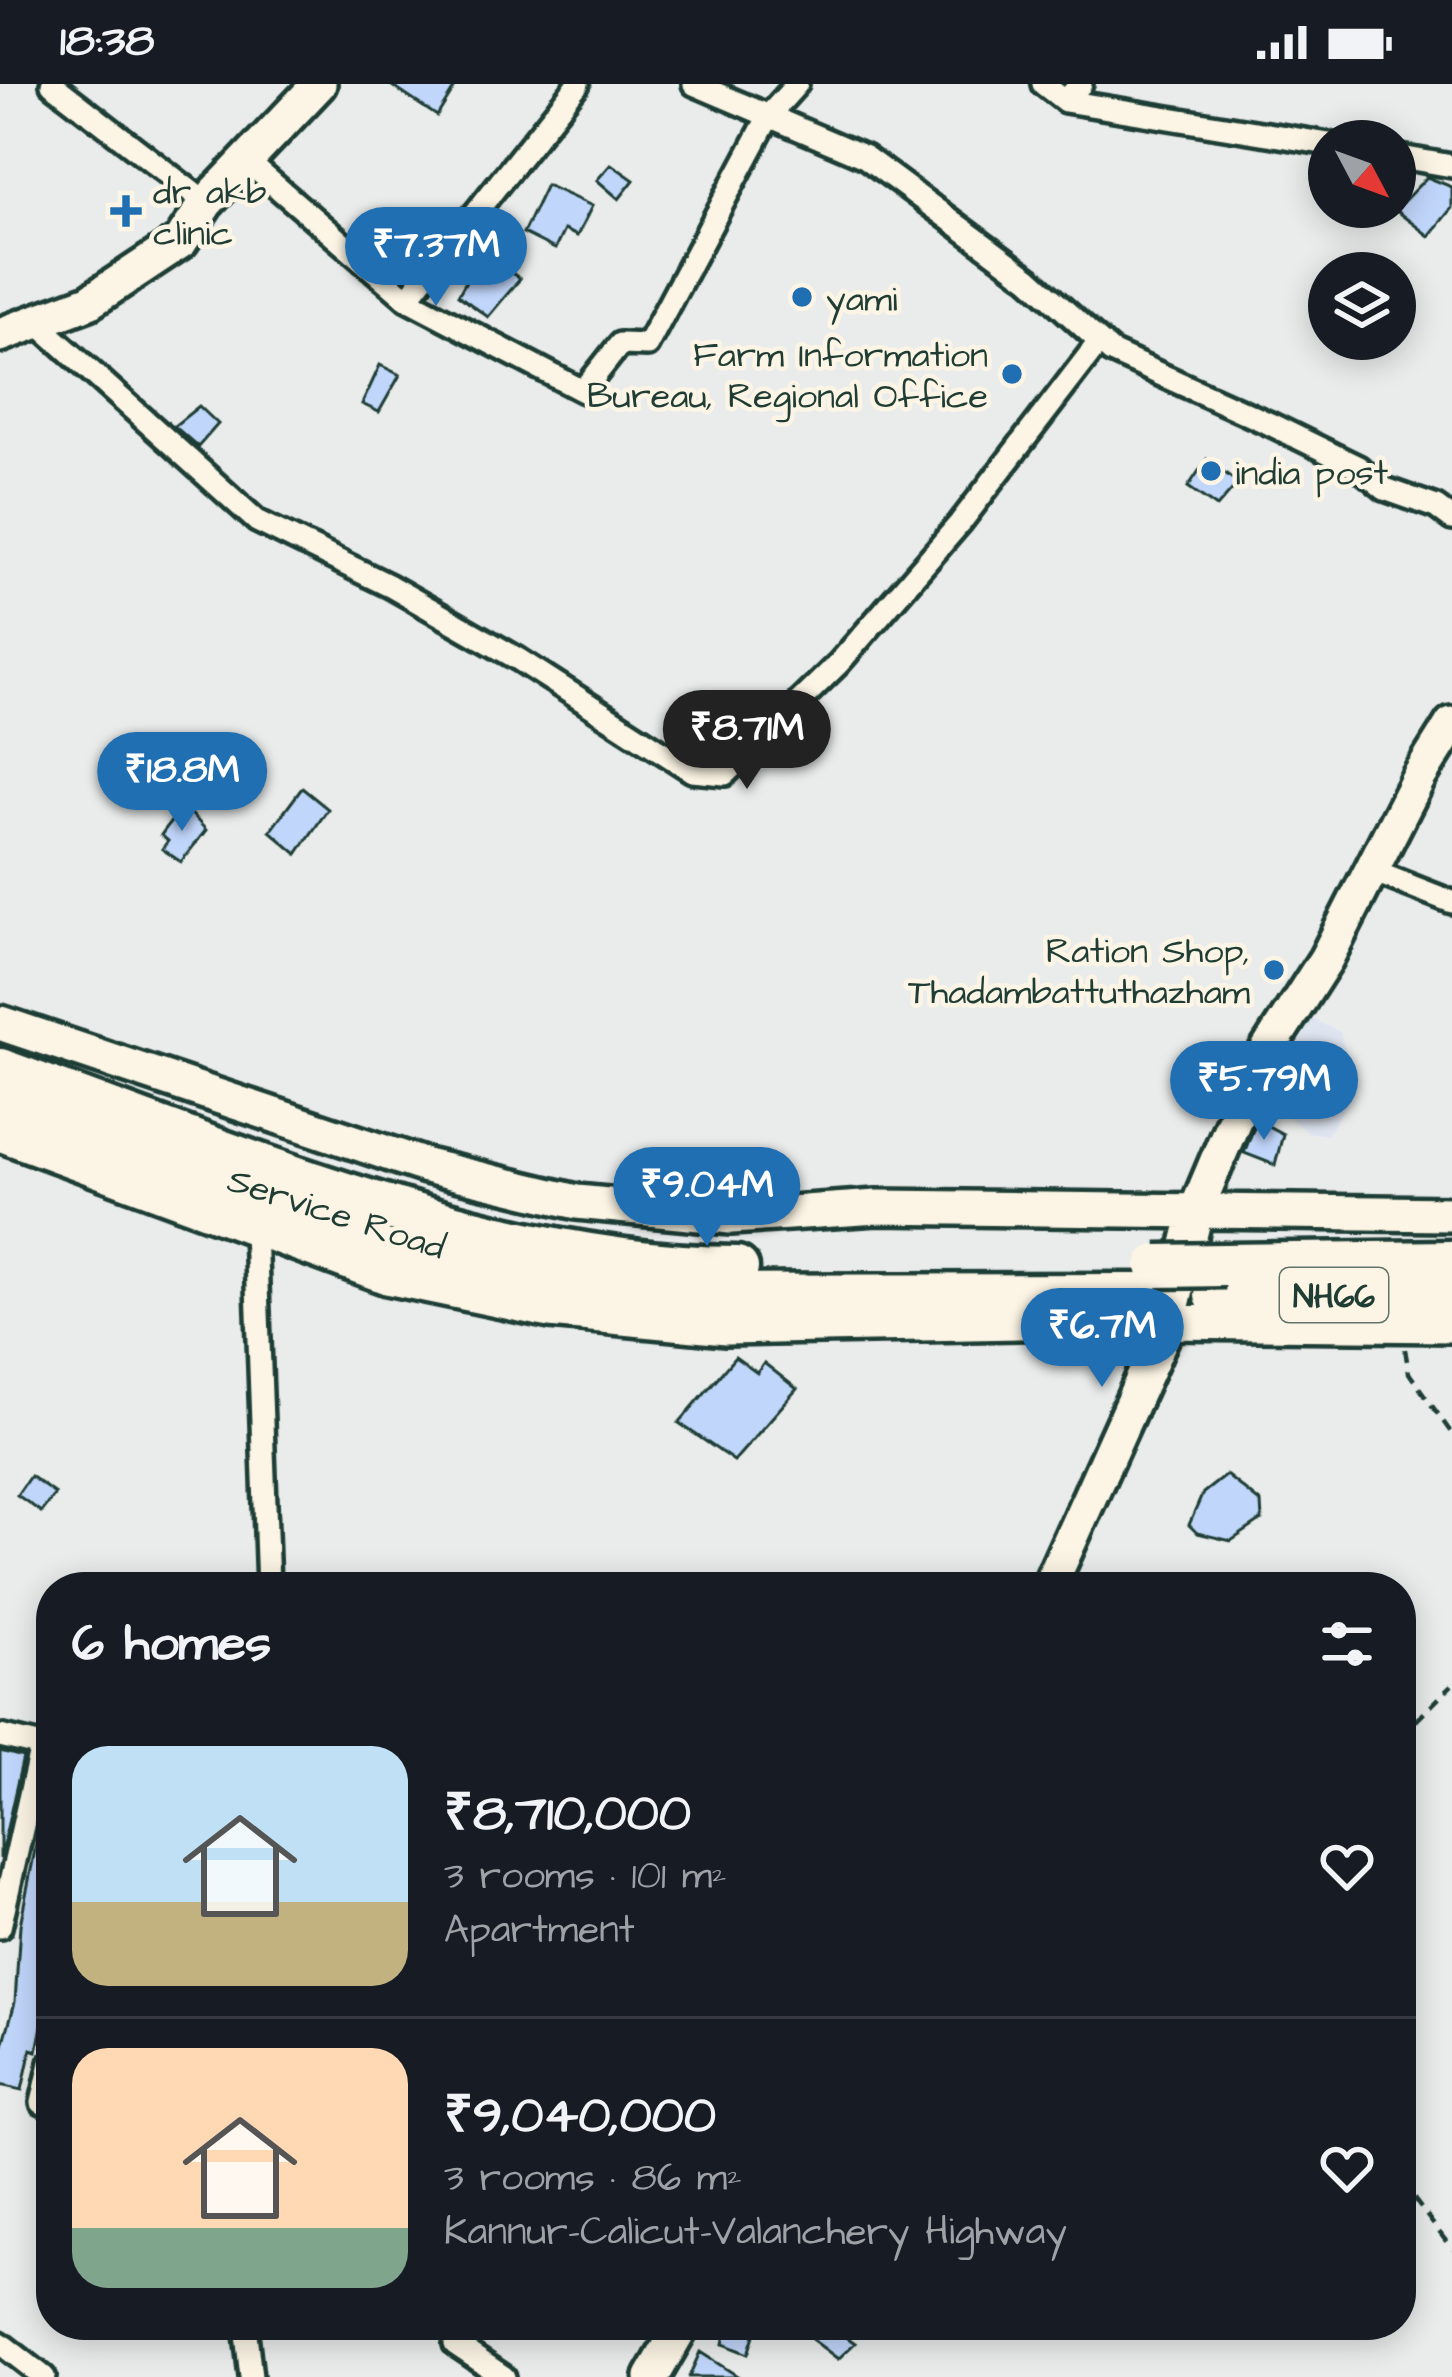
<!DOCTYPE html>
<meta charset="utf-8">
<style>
body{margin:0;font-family:"Architects Daughter",sans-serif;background:#242831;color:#f1f3f6;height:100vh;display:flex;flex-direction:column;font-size:45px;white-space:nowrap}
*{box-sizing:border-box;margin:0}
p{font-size:39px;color:#9ea1a6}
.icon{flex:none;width:66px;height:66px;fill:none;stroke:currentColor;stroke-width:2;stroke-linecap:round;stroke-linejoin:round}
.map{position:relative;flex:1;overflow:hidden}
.details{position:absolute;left:36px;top:1488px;width:1380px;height:768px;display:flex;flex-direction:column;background:#171b24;border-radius:48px;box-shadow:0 6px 30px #0003}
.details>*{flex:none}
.needle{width:78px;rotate:131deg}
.tools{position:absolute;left:1308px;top:36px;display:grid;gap:24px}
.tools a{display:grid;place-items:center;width:108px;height:108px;border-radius:50%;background:#171b24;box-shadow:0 6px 30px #0003;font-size:60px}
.price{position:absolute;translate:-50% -102px;padding:0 27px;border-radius:42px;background:#1f6fb2;color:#fff;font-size:39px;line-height:78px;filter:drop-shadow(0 3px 6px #0008)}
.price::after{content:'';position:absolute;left:50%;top:72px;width:36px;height:27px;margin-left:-18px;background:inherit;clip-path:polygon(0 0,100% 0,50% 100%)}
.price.on{background:#222;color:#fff}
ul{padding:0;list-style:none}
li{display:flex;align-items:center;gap:36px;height:300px;padding:0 36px}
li+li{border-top:3px solid #363941}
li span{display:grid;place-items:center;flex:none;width:336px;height:240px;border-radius:36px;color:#555}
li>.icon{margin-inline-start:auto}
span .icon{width:144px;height:144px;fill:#fffc;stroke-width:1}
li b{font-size:51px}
h2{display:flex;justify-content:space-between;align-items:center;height:144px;padding:0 36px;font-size:51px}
.status{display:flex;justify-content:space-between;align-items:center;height:84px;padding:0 60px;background:#171b24;direction:ltr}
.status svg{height:33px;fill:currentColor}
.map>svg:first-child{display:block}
.built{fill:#dee5f0}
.building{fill:#c1d6fb;stroke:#1f3d34;stroke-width:3}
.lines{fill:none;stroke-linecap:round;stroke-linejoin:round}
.street-casing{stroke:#1f3d34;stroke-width:30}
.secondary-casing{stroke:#1f3d34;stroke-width:42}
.highway-casing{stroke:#1f3d34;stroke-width:51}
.path{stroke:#1f3d34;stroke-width:4.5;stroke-dasharray:12 9;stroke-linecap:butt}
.street{stroke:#fcf5e5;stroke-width:21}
.secondary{stroke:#fcf5e5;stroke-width:33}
.highway{stroke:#fcf5e5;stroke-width:42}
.highway-bridge-casing{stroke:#1f3d34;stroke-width:51;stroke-linecap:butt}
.highway-bridge{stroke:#fcf5e5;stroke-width:42}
.poi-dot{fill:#1f6fb2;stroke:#fcf5e5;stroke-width:4.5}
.labels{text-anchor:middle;stroke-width:9;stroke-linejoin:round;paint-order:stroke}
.shield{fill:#fcf5e5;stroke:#617469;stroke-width:3}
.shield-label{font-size:33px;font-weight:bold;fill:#1f3d34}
.poi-label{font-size:36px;fill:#1f3d34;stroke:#fcf5e5;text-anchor:start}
.street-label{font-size:36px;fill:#1f3d34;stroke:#fcf5e5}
</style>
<div class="status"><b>18:38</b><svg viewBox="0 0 49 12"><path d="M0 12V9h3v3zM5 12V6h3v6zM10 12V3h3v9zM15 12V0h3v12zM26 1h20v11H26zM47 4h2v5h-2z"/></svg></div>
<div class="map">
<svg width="1452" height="2293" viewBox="0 0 1452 2293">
<rect width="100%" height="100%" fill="#eaecec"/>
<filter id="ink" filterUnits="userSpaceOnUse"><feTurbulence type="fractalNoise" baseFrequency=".00833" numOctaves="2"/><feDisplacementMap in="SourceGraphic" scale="24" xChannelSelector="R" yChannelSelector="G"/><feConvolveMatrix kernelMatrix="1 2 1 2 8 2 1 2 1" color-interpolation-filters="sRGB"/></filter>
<g filter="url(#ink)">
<!-- built -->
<path class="built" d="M1297,928L1340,948L1356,1005L1327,1051L1308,1048L1257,1010Z"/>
<!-- building -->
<path class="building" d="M389,0H457L437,32Z
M611,80L634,96L619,115L597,96Z
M1427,93L1452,103V124L1429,152L1395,126Z
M546,101L592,122L577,152L564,146L555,165L523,149Z
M478,177L493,189L501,180L520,195L488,233L458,211Z
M380,281L400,291L379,328L362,320Z
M199,322L218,340L198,363L174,342Z
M1207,375L1238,399L1217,423L1188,403Z
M302,704L328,725L297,770L270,747Z
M183,721L206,746L181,778L162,765L168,757L161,751Z
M1257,1036L1283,1050L1275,1081L1244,1069Z
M735,1273L757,1289L764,1279L797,1305L734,1377L679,1339Z
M1226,1391L1261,1419L1262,1436L1231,1457L1197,1449L1189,1441L1203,1409Z
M30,1392L55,1410L41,1428L17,1411Z
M0,1667L23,1673L0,1775Z
M51,1686V1895L37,1967L31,1965L22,2006L0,2001V1972L15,1918L20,1841Z
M727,2241L756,2245L748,2270L723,2260Z
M793,2241H842L838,2247L855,2259L838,2275Z
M700,2268L739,2293H689Z"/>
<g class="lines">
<defs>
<path id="street" d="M52,0L206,119
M694,0L865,73L1029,194L1111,268L1270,340L1358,383L1385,405L1436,423L1452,435
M1043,0L1065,17L1081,0
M1065,17L1329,60
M1395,72L1452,82
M249,79L407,215L578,0
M407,215L583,307L620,260L647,261L770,30L797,0
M35,237L257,437L390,502L518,575L692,687L725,690L839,579L960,439L1099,258
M1370,786L1452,818
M255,1146L268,1503
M0,1652L51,1664
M0,1843L41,1662
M42,2019L51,1979
M245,2241L251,2293
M0,2259L44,2293
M455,2260L504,2293"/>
<path id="secondary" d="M0,251L89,218L181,157L206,119L319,0
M0,939L426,1082L577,1118L731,1133L877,1123L1452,1130
M0,1050L387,1193L550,1227L726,1244L1067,1237L1452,1241
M1049,1503L1169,1237L1197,1124L1256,984L1326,875L1419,693L1452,640
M652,2293L682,2241"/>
<path id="highway" d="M0,986C228,1068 493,1183 737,1184
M0,1025L392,1170L679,1212L1161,1211
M1225,1181L1452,1178
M1216,1211L1452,1210"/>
</defs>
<!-- street casing -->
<use href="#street" class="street-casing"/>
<!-- secondary casing -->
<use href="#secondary" class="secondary-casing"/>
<!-- highway casing -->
<use href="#highway" class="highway-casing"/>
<!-- path -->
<path class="path" d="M1405,1265L1409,1289L1452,1350
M1401,1652L1452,1601
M1401,2098L1452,2165"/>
<!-- street -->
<use href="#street" class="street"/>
<!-- secondary -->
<use href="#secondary" class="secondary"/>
<!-- highway -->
<use href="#highway" class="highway"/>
<defs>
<path id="highway-bridge" d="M1157,1182L1225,1181"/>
</defs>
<!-- highway-bridge casing -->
<use href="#highway-bridge" class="highway-bridge-casing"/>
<!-- highway-bridge -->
<use href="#highway-bridge" class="highway-bridge"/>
</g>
</g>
<!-- markers -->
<g class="poi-dot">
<path d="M120 109h12v12h12v12h-12v12h-12v-12h-12v-12h12z"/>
<circle cx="802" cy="213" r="12"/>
<circle cx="1012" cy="290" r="12"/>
<circle cx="1211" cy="387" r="12"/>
<circle cx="1274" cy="886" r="12"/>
</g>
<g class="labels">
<!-- shield labels -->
<rect class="shield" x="1280" y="1184" width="108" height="54" rx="9"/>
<g class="shield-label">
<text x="1334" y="1223">NH66</text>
</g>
<!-- poi labels -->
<g class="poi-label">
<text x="153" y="119">dr akb<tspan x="153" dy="41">clinic</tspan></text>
<text x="826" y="226">yami</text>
<text x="988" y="282" text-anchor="end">Farm Information<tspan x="988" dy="41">Bureau, Regional Office</tspan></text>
<text x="1235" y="400">india post</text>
<text x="1250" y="878" text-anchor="end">Ration Shop,<tspan x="1250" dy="41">Thadambattuthazham</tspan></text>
</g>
<!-- street labels -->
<g class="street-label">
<text transform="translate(337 1128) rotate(18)" y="13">Service Road</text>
</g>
</g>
</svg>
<div class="tools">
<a><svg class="needle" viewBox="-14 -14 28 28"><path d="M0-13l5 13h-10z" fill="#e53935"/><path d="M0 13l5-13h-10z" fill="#9ea1a6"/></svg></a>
<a><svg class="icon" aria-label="layers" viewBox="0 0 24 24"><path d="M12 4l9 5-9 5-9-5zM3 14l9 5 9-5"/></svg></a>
</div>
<b class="price" style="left:436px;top:225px">₹7.37M</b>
<b class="price on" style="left:747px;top:708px">₹8.71M</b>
<b class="price" style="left:182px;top:750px">₹18.8M</b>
<b class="price" style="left:1264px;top:1059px">₹5.79M</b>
<b class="price" style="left:707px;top:1165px">₹9.04M</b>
<b class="price" style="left:1102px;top:1306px">₹6.7M</b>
<section class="details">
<h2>6 homes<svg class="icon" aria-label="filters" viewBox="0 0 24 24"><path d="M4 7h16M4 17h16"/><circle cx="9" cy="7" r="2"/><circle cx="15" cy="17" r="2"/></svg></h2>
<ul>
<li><span style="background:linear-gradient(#bfe0f5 65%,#c2b280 0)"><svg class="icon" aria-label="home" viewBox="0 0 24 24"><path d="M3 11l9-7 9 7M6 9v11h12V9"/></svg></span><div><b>₹8,710,000</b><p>3 rooms · 101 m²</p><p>Apartment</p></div><svg class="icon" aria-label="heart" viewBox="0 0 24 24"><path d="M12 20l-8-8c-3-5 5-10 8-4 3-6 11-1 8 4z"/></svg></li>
<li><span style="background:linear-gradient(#ffd9b3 75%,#7fa58c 0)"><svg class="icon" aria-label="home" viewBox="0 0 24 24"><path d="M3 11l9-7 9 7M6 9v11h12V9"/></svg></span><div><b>₹9,040,000</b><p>3 rooms · 86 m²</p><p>Kannur-Calicut-Valanchery Highway</p></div><svg class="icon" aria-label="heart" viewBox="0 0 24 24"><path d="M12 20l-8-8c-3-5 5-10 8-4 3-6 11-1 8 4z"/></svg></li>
</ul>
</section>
</div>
